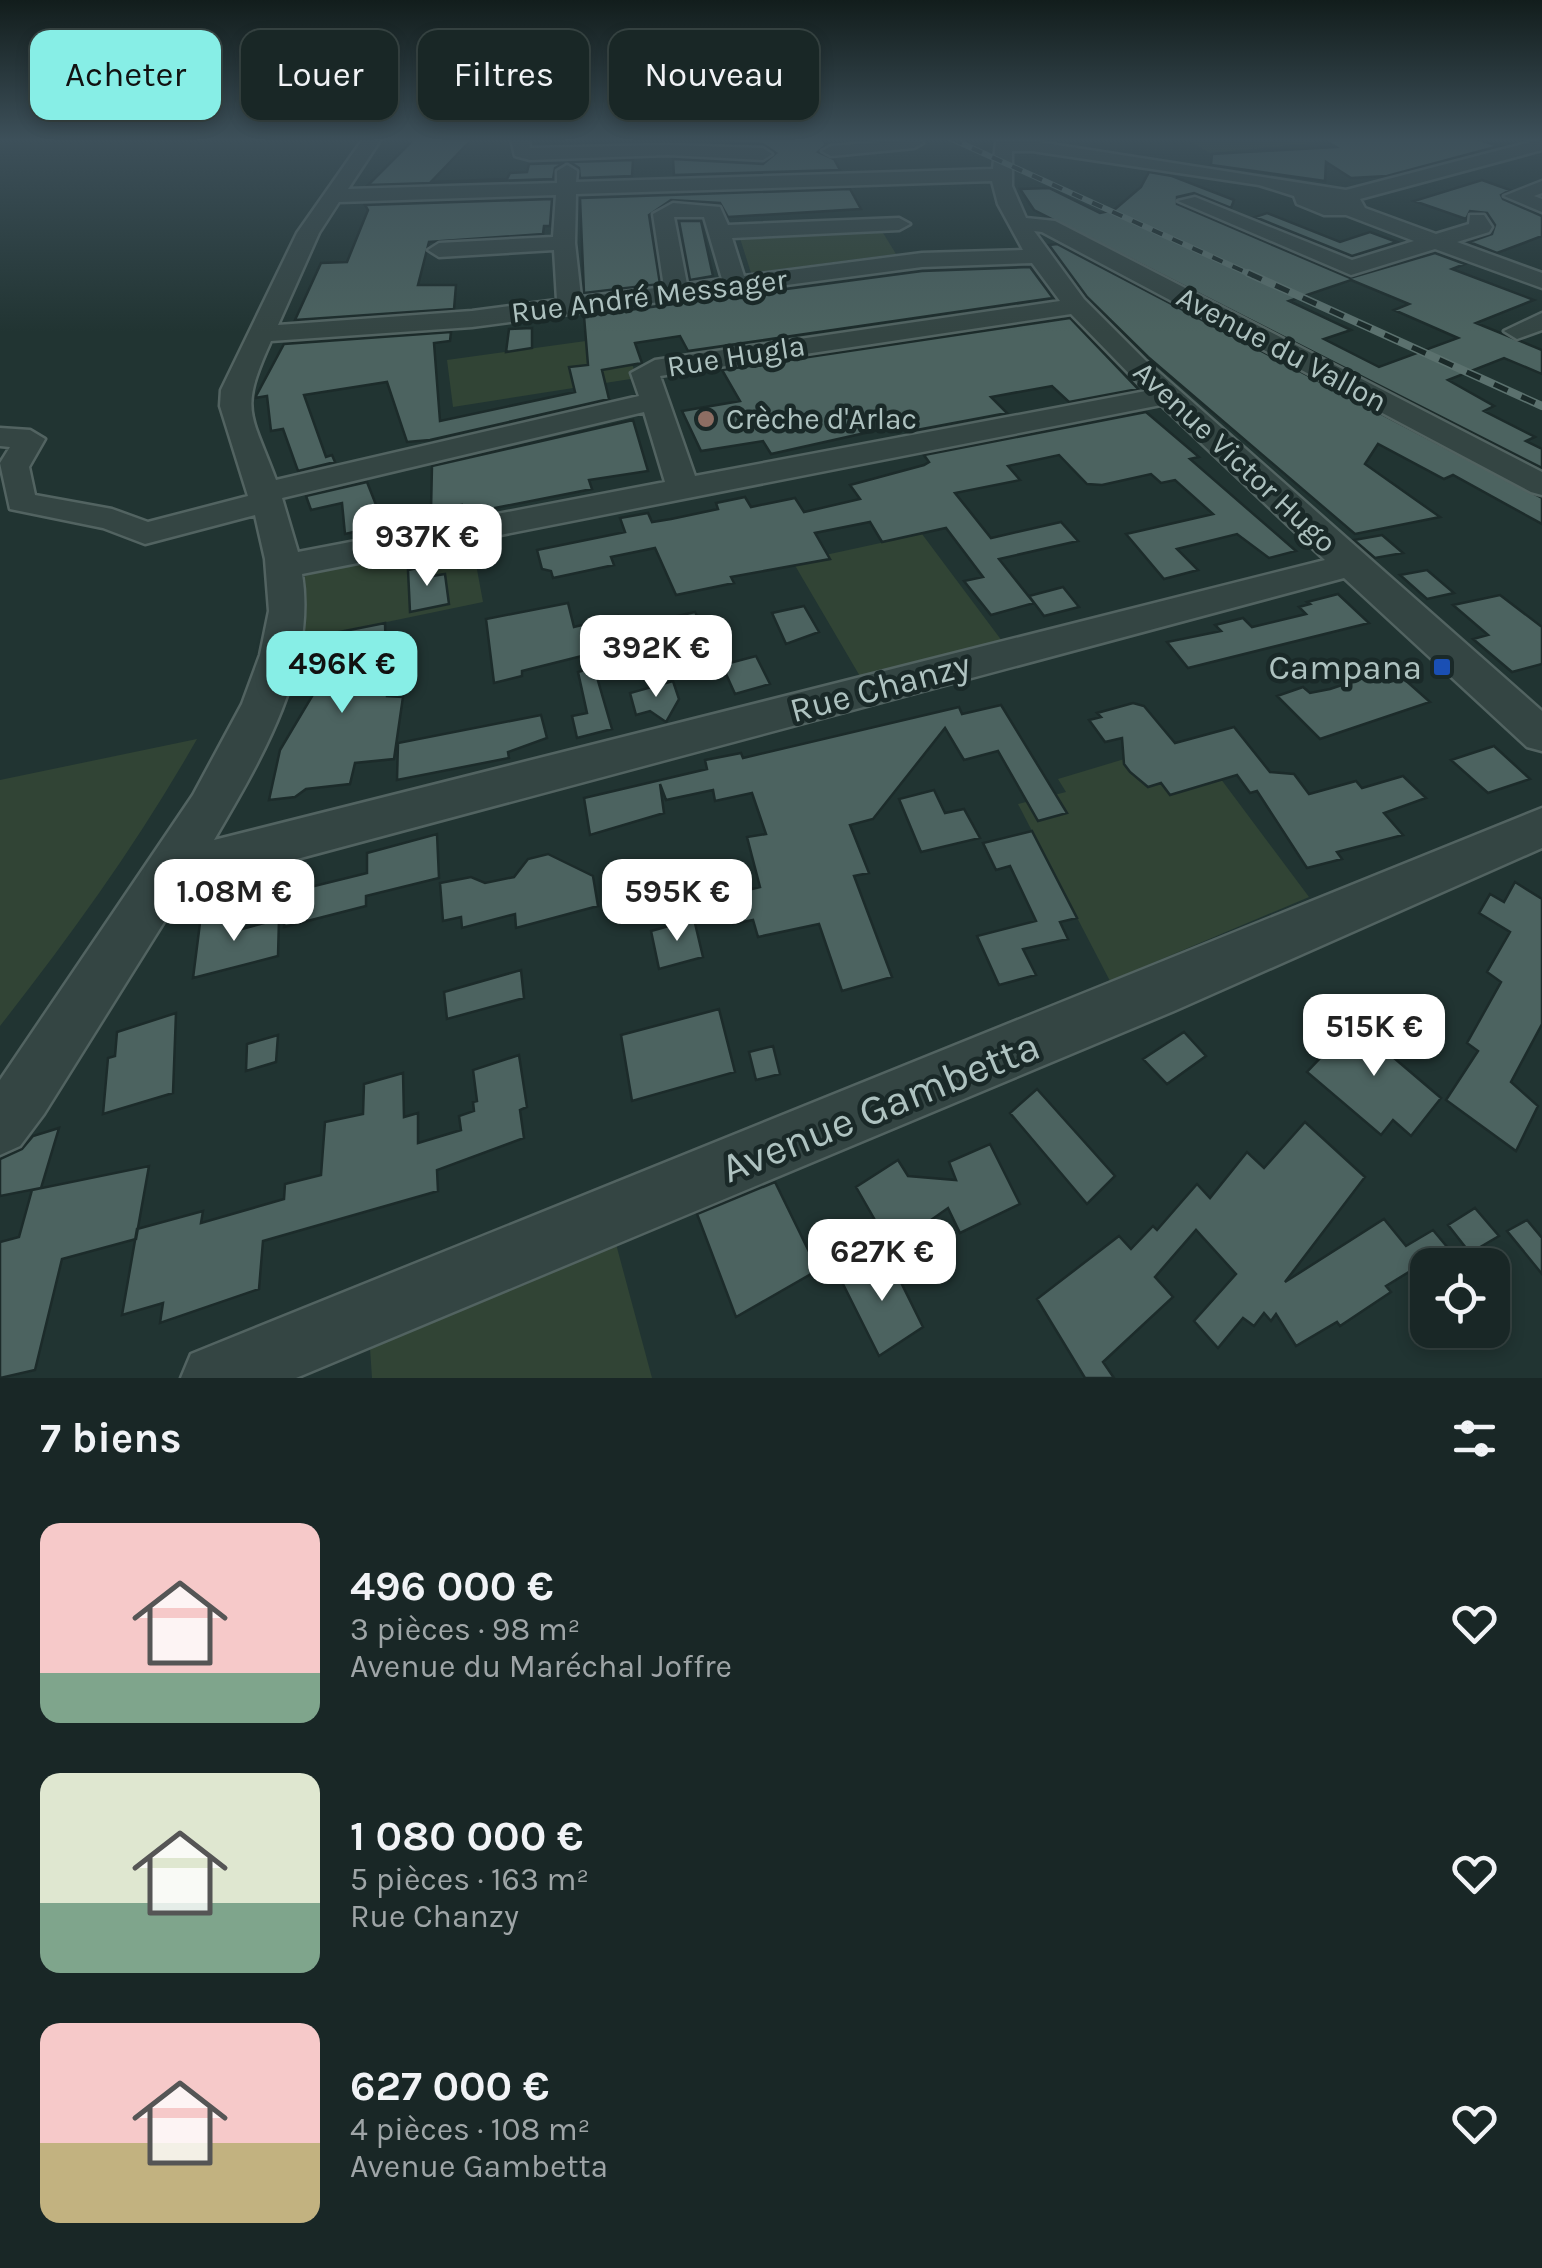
<!DOCTYPE html>
<html lang="fr">
<meta charset="utf-8">
<style>
body{margin:0;font-family:Karla,sans-serif;background:#263332;color:#f1f3f6;height:100vh;display:flex;flex-direction:column;font-size:38px;white-space:nowrap}
*{box-sizing:border-box;margin:0}
p{font-size:32px;color:#9fa5a7}
.icon{flex:none;width:55px;height:55px;fill:none;stroke:currentColor;stroke-width:2;stroke-linecap:round;stroke-linejoin:round}
.map{position:relative;height:1378px;overflow:hidden}
.side{display:flex;flex-direction:column;background:#192726;flex:1}
.side>*{flex:none}
.guide{position:absolute;left:30px;top:30px;width:1000px;height:90px;display:flex;gap:20px}
.fabs{position:absolute;left:1410px;top:1248px;display:grid;gap:20px}
.fabs a{display:grid;place-items:center;width:100px;height:100px;border-radius:20px;background:#192726;box-shadow:0 5px 15px #0003,0 0 0 2px #374443;font-size:50px}
.price{position:absolute;translate:-50% -85px;padding:0 22px;border-radius:20px;background:#fff;color:#222;font-size:32px;line-height:65px;filter:drop-shadow(0 2px 5px #0008)}
.price::after{content:'';position:absolute;left:50%;top:60px;width:30px;height:22px;margin-left:-15px;background:inherit;clip-path:polygon(0 0,100% 0,50% 100%)}
.price.on{background:#87eee6;color:#111}
ul{padding:0;list-style:none}
li{display:flex;align-items:center;gap:30px;height:250px;padding:0 40px}
li span{display:grid;place-items:center;flex:none;width:280px;height:200px;border-radius:20px;color:#555}
li>.icon{margin-inline-start:auto}
span .icon{width:120px;height:120px;fill:#fffc;stroke-width:1}
li b{font-size:42px}
h2{display:flex;justify-content:space-between;align-items:center;height:120px;padding:0 40px;font-size:42px}
.pill{padding:0 35px;border-radius:20px;background:#192726;box-shadow:0 5px 15px #0003,0 0 0 2px #374443;font-size:35px;line-height:90px}
.pill.on{background:#87eee6;color:#111}
.map>svg:first-child{display:block}
.green{fill:#314435}
.building{fill:#4c6360;stroke:#1c2b2a;stroke-width:2.5;fill-rule:evenodd}
.lines{fill:none;stroke-linecap:round;stroke-linejoin:round}
.minor-casing{stroke:#526361;stroke-width:5}
.minor{fill:#344543;fill-rule:evenodd}
.rail-far1-casing{stroke:#5b716e;stroke-width:6}
.rail-casing{stroke:#5b716e;stroke-width:8}
.rail-far1{stroke:#1a2928;stroke-width:4;stroke-dasharray:11;stroke-linecap:butt}
.rail{stroke:#1a2928;stroke-width:5;stroke-dasharray:15;stroke-linecap:butt}
.education-dot{fill:#8d6e63;stroke:#1a2928;stroke-width:4}
.transit-dot{fill:#1a4fb4;stroke:#1a2928;stroke-width:4}
.labels{text-anchor:middle;stroke-width:9;stroke-linejoin:round;paint-order:stroke}
.far-street-label{font-size:30px;fill:#aec2c0;stroke:#1a2928}
.far-poi-label{font-size:30px;fill:#aec2c0;stroke:#1a2928;text-anchor:start}
.poi-label{font-size:35px;fill:#aec2c0;stroke:#1a2928;text-anchor:end}
.street-label{font-size:35px;fill:#aec2c0;stroke:#1a2928}
.near-street-label{font-size:42px;fill:#aec2c0;stroke:#1a2928}
</style>
<div class="map">
<svg width="1542" height="1378" viewBox="0 0 1542 1378">
<rect width="100%" height="100%" fill="#213432"/>
<!-- green -->
<path class="green" d="M1186,139H1308L1314,143L1210,153Z
M880,228L896,254L751,273L739,235Z
M622,336L637,378L453,407L447,360Z
M922,534L1002,641L861,678L793,562Z
M471,537L483,602L300,640L302,579L317,566Z
M197,739C139,841 72,934 0,1026V780Z
M1191,739L1309,897L1110,981L1018,804L1066,792L1058,779Z
M616,1244L652,1378H372L370,1348Z"/>
<!-- building -->
<path class="building" d="M414,139H472L431,182L507,179L510,173L527,172L529,164L564,163L555,168L553,179L368,185Z
M672,139H823L826,145L818,152L834,159L840,170L674,175L673,159L763,164L776,153L763,144Z
M1323,139H1476L1499,146L1387,176L1351,178L1326,162L1325,181L1211,165L1212,154L1336,147Z
M633,160L632,176L580,178L579,168L570,162Z
M1149,172L1172,176L1234,200L1231,208L1194,193L1177,197V204L1350,278L1435,253L1465,264L1452,269L1534,300L1476,323L1542,350V374L1504,358L1448,380L1494,406L1484,411L1535,437L1526,441L1542,449V468L1034,210L1020,189L1049,188L1100,213L1114,210L1141,187ZM1351,280L1409,304L1394,310L1458,338L1379,367L1324,339L1351,330L1289,301Z
M1482,180L1510,190L1501,195L1503,199L1542,216V236L1497,253L1469,242L1492,234L1495,225L1487,213L1470,211L1466,219L1414,201Z
M850,189L861,209L728,217L720,203L671,200L649,215L660,284L584,293L580,198Z
M552,199L550,226H544L543,234L429,242L418,285H456L454,309L295,320L321,263L347,262L368,210L365,205Z
M1267,213L1340,242L1370,232L1397,242L1352,256L1255,217Z
M679,221H701L713,276L690,280Z
M1057,244L1542,498V524L1453,475L1444,479L1378,444L1365,464L1440,517L1355,534L1148,357L1087,297L1049,245Z
M1030,267L1053,298L688,351L680,336L635,343L642,363L602,370L609,399L430,440L407,442L387,382L304,395L326,457L332,455L335,462L298,471L283,429L271,431L267,396L255,398L284,344L451,332L450,341L434,343L440,421L575,392L569,367L588,365L584,316L922,271Z
M1070,318L1138,389L1069,402L1052,386L991,397L1007,413L906,432L901,425L771,454L763,441L701,451L682,411L740,401L722,370Z
M532,328V348L506,352L509,329Z
M1146,412L1199,457L1190,459L1296,551L1269,558L1237,534L1177,549L1198,570L1164,579L1126,534L1213,514L1175,480L1161,483L1151,474L1102,485L1087,484L1059,455L1008,466L1020,480L955,493L991,538L1061,522L1078,541L999,559L1034,603L991,615L964,581L983,577L946,528L882,542L870,522L815,533L830,559L731,577L734,583L676,595L655,548L611,557L614,565L553,578L551,571L542,569L537,550L625,532L620,518L648,513L652,522L671,519L718,509L716,503L745,497L751,507L795,498L804,512L860,499L850,485L924,465L929,462L924,455Z
M633,420L648,471L589,480L592,489L464,514L462,505L431,510L432,466Z
M367,482L384,525L345,534L342,503L311,510L306,496Z
M1382,535L1403,553L1375,558L1354,540Z
M431,565L432,576L445,574L449,604L410,612L408,570Z
M1427,570L1454,593L1427,599L1400,575Z
M1063,587L1079,607L1044,616L1029,596Z
M1338,594L1369,623L1188,668L1167,642L1221,631L1215,625L1243,618L1252,627L1306,614L1299,607L1310,604L1307,602Z
M1500,595L1542,627V664L1512,672L1473,639L1488,635L1453,605Z
M568,603L574,627L618,616L626,645L522,671V676L494,683L486,619Z
M804,606L819,632L786,644L772,613Z
M695,612L705,632L663,642L656,621Z
M385,623L387,696L403,697L394,759L355,763L350,784L306,789L295,797L269,800L280,750L317,688L319,636Z
M756,656L770,684L735,694L722,665Z
M594,667L612,729L577,738L572,716L587,713L578,672Z
M1378,673L1389,682L1403,678L1430,702L1320,739L1277,696L1303,687L1310,693L1330,689Z
M673,681L679,699L666,722L650,711L636,715L630,693Z
M1133,703L1144,706L1175,743L1234,727L1270,772L1294,774L1309,794L1356,781L1362,788L1403,776L1426,798L1384,813L1403,835L1337,852L1342,859L1307,868L1257,791L1250,793L1237,775L1170,795L1161,783L1148,787L1130,772L1124,764L1122,738L1105,742L1089,720L1101,717L1097,713Z
M1001,705L1067,813L1038,821L998,751L964,760L945,728L873,819L850,825L869,873L854,876L892,977L842,991L819,924L758,937L753,920L733,924L727,895L760,887L747,837L766,834L752,793L715,801L713,790L666,800L660,784L664,813L590,835L584,798L707,769L705,760L741,753L743,758L959,707L962,714Z
M541,715L547,738L508,752L509,758L397,780L398,743Z
M1494,746L1530,779L1488,793L1451,760Z
M934,790L945,813L964,809L980,838L921,852L899,799Z
M1032,831L1077,918L1060,922L1068,939L1023,949L1036,975L999,985L977,936L1036,921L1010,866L996,870L983,843Z
M437,834L439,878L366,896V906L284,927L286,893L367,873V853Z
M548,854L593,876L598,906L516,928L515,914L462,928L461,917L443,921L440,883L471,877L485,883L514,877L528,859Z
M1515,882L1542,899V1024L1511,1082L1538,1106L1516,1151L1446,1100L1478,1051L1467,1043L1501,982L1487,972L1510,932L1479,913L1490,894L1504,902Z
M239,912L238,930L279,919L278,956L193,978L200,923Z
M694,919L703,957L659,969L651,931Z
M521,970L524,998L447,1019L444,992Z
M719,1009L735,1072L632,1101L621,1035Z
M176,1013L173,1093L103,1114L108,1058L115,1056L117,1032Z
M1363,1013L1396,1040L1387,1052L1441,1098L1411,1136L1393,1120L1381,1135L1307,1072Z
M1184,1032L1206,1056L1167,1084L1143,1059Z
M278,1035L276,1062L246,1071L247,1044Z
M773,1046L780,1074L756,1080L749,1052Z
M519,1055L527,1107L520,1110L524,1138L437,1170L438,1191L263,1241L259,1289L160,1323L163,1303L122,1315L137,1229L203,1211L201,1223L284,1199L285,1184L321,1175L325,1122L363,1114L364,1084L403,1073L404,1117L418,1113V1143L461,1130L459,1116L474,1111L473,1102L477,1101L473,1070Z
M1037,1089L1115,1176L1087,1204L1010,1113Z
M1305,1122L1365,1177L1285,1282L1384,1219L1406,1246L1433,1230L1448,1248L1386,1286L1391,1292L1340,1326L1337,1322L1296,1346L1276,1314L1271,1321L1264,1313L1254,1326L1243,1318L1218,1348L1194,1321L1236,1274L1196,1230L1155,1277L1173,1297L1103,1362L1114,1378H1085L1037,1299L1119,1236L1131,1249L1153,1226L1157,1230L1197,1184L1210,1198L1247,1152L1264,1168Z
M59,1128L41,1188L0,1196V1159L22,1149L33,1136Z
M990,1144L1020,1204L960,1233L948,1208L891,1248L856,1187L898,1160L908,1176L956,1180L949,1162Z
M149,1166L136,1239L62,1259L35,1370L0,1378V1242L19,1237L32,1190Z
M775,1182L818,1270L736,1317L697,1214Z
M1475,1208L1499,1236L1470,1253L1448,1225Z
M1527,1220L1542,1238V1274L1507,1231Z
M886,1252L923,1327L879,1356L841,1280Z"/>
<g class="lines">
<defs>
<path id="minor" d="M363,139H381L348,189L557,183V171L567,165L577,171L576,182L993,169L996,142L1032,141L1346,190L1542,139V150L1360,199L1365,208L1436,234L1469,224L1470,215H1484L1492,227L1489,232L1457,242L1542,273V288L1435,249L1351,275L1178,201L1195,197L1352,260L1414,241L1346,215H1324L1297,204L1294,196L1259,185L1032,151H1012V186L1026,218L1055,221L1542,472V495L1531,492L1042,232L1034,231L1084,299L1145,360L1542,711V751L1527,747L1344,578L204,884L189,882L44,1114L20,1146L0,1155V1080L193,795L242,704L260,655L269,611L265,559L255,515L145,544L103,528L10,509L0,463L10,447L0,446V428L30,430L45,439L29,467L35,495L112,509L148,522L248,496L220,406L221,390L297,233ZM992,181L998,204L1023,250L922,253L744,276L732,238L899,230L910,224L899,218L728,225L720,207L673,203L653,214L664,287L581,297L575,243L576,194ZM556,195L553,237L439,243L428,250L439,257L554,250L557,300L472,311L278,325L319,233L339,202ZM674,217H704L722,279L687,284ZM1032,263L1060,301L655,360L631,373L639,396L276,480C250,410 239,412 271,341L472,327L922,267ZM1071,314L1146,391L695,476L660,376ZM1161,405L1325,560L214,840C259,763 317,667 302,574ZM644,412L665,482L298,552L282,498Z
M511,139H529L530,148L668,145L763,148L772,154L763,160L668,155L530,160L515,156Z
M920,139L923,143L914,148L831,156L822,151L831,146Z
M1542,181V193L1534,196L1542,199V212L1504,196Z
M1542,313V330L1517,339L1504,331Z
M1542,808V848L1174,1011L296,1378H181L191,1354Z"/>
</defs>
<!-- minor casing -->
<use href="#minor" class="minor-casing"/>
<!-- minor -->
<use href="#minor" class="minor"/>
<defs>
<path id="rail-far1" d="M952,139L1254,276"/>
<path id="rail" d="M1248,273L1542,406"/>
</defs>
<!-- rail-far1 casing -->
<use href="#rail-far1" class="rail-far1-casing"/>
<!-- rail casing -->
<use href="#rail" class="rail-casing"/>
<!-- rail-far1 -->
<use href="#rail-far1" class="rail-far1"/>
<!-- rail -->
<use href="#rail" class="rail"/>
</g>
<!-- sky -->
<linearGradient id="sky" x2="0" y2="1"><stop stop-color="#121d1c"/><stop offset="0.42" stop-color="#3d505a"/><stop offset="1" stop-color="#3d505a" stop-opacity="0"/></linearGradient>
<rect width="1542" height="332" fill="url(#sky)"/>
<!-- markers -->
<circle class="education-dot" cx="706" cy="419" r="10"/>
<rect class="transit-dot" x="1432" y="657" width="20" height="20" rx="5"/>
<g class="labels">
<!-- far-street labels -->
<g class="far-street-label">
<text transform="translate(649 296) rotate(-7)" y="10">Rue André Messager</text>
<text transform="translate(1282 349) rotate(28)" y="10">Avenue du Vallon</text>
<text transform="translate(736 356) rotate(-9)" y="10">Rue Hugla</text>
<text transform="translate(1235 457) rotate(43)" y="10">Avenue Victor Hugo</text>
</g>
<!-- far-poi labels -->
<g class="far-poi-label">
<text x="726" y="429">Crèche d'Arlac</text>
</g>
<!-- poi labels -->
<g class="poi-label">
<text x="1422" y="679">Campana</text>
</g>
<!-- street labels -->
<g class="street-label">
<text transform="translate(880 687) rotate(-15)" y="12">Rue Chanzy</text>
</g>
<!-- near-street labels -->
<g class="near-street-label">
<text transform="translate(880 1106) rotate(-22)" y="15">Avenue Gambetta</text>
</g>
</g>
</svg>
<div class="fabs">
<a><svg class="icon" aria-label="locate" viewBox="0 0 24 24"><circle cx="12" cy="12" r="6"/><path d="M12 2v4M12 18v4M2 12h4M18 12h4"/></svg></a>
</div>
<b class="price" style="left:427px;top:589px">937K €</b>
<b class="price" style="left:656px;top:700px">392K €</b>
<b class="price on" style="left:342px;top:716px">496K €</b>
<b class="price" style="left:234px;top:944px">1.08M €</b>
<b class="price" style="left:677px;top:944px">595K €</b>
<b class="price" style="left:1374px;top:1079px">515K €</b>
<b class="price" style="left:882px;top:1304px">627K €</b>
<div class="guide">
<a class="pill on">Acheter</a>
<a class="pill">Louer</a>
<a class="pill">Filtres</a>
<a class="pill">Nouveau</a>
</div>
</div>
<section class="side">
<h2>7 biens<svg class="icon" aria-label="filters" viewBox="0 0 24 24"><path d="M4 7h16M4 17h16"/><circle cx="9" cy="7" r="2"/><circle cx="15" cy="17" r="2"/></svg></h2>
<ul>
<li><span style="background:linear-gradient(#f6c9c9 75%,#7fa58c 0)"><svg class="icon" aria-label="home" viewBox="0 0 24 24"><path d="M3 11l9-7 9 7M6 9v11h12V9"/></svg></span><div><b>496 000 €</b><p>3 pièces · 98 m²</p><p>Avenue du Maréchal Joffre</p></div><svg class="icon" aria-label="heart" viewBox="0 0 24 24"><path d="M12 20l-8-8c-3-5 5-10 8-4 3-6 11-1 8 4z"/></svg></li>
<li><span style="background:linear-gradient(#dfe7d0 65%,#7fa58c 0)"><svg class="icon" aria-label="home" viewBox="0 0 24 24"><path d="M3 11l9-7 9 7M6 9v11h12V9"/></svg></span><div><b>1 080 000 €</b><p>5 pièces · 163 m²</p><p>Rue Chanzy</p></div><svg class="icon" aria-label="heart" viewBox="0 0 24 24"><path d="M12 20l-8-8c-3-5 5-10 8-4 3-6 11-1 8 4z"/></svg></li>
<li><span style="background:linear-gradient(#f6c9c9 60%,#c2b280 0)"><svg class="icon" aria-label="home" viewBox="0 0 24 24"><path d="M3 11l9-7 9 7M6 9v11h12V9"/></svg></span><div><b>627 000 €</b><p>4 pièces · 108 m²</p><p>Avenue Gambetta</p></div><svg class="icon" aria-label="heart" viewBox="0 0 24 24"><path d="M12 20l-8-8c-3-5 5-10 8-4 3-6 11-1 8 4z"/></svg></li>
</ul>
</section>
